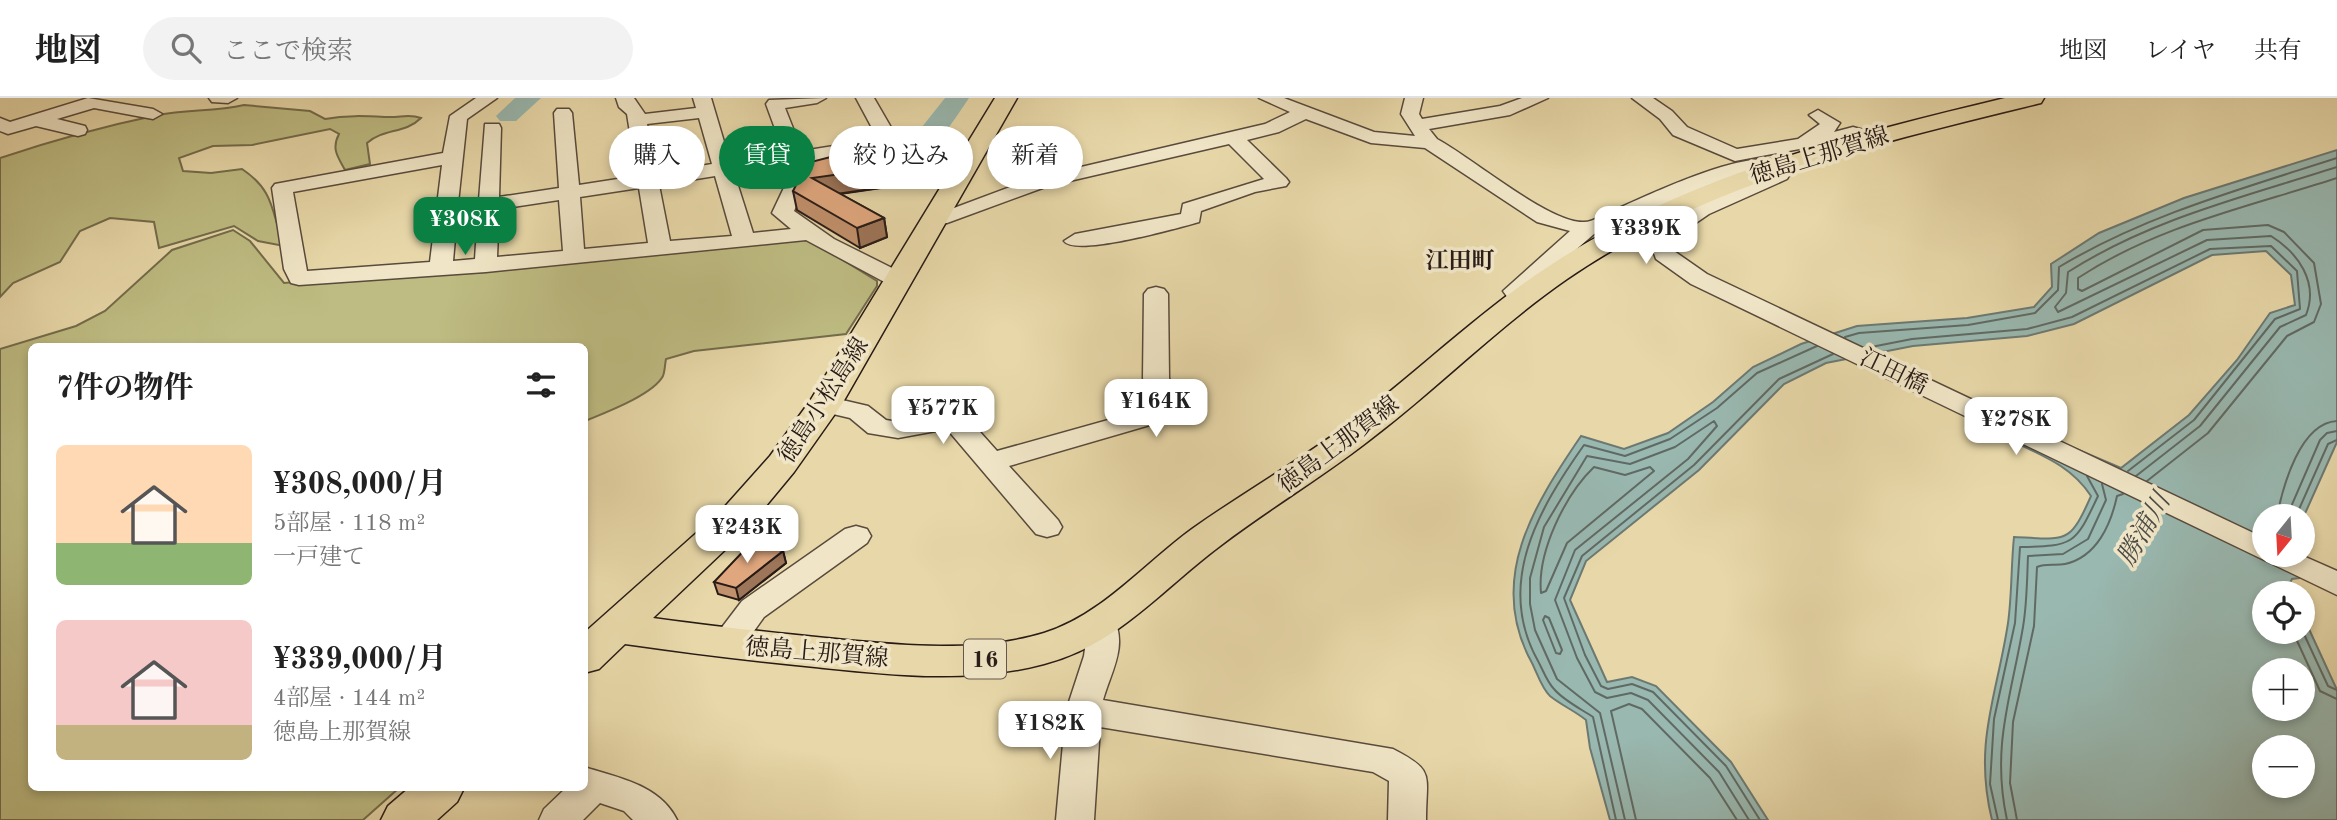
<!DOCTYPE html>
<html lang="ja">
<meta charset="utf-8">
<style>
body{margin:0;font-family:"Old Standard TT","Noto Serif JP",serif;background:#f2f2f2;color:#222;height:100vh;display:flex;flex-direction:column;font-size:26px;white-space:nowrap}
*{box-sizing:border-box;margin:0}
p{font-size:23px;color:#767676}
.icon{flex:none;width:38px;height:38px;fill:none;stroke:currentColor;stroke-width:2;stroke-linecap:round;stroke-linejoin:round}
.map{position:relative;flex:1;overflow:hidden}
.panel{position:absolute;left:28px;top:245px;width:560px;height:448px;display:flex;flex-direction:column;background:#fff;border-radius:10px;box-shadow:0 4px 10px #0003}
.panel>*{flex:none}
.top-card{position:absolute;left:609px;top:28px;width:665px;height:63px;display:flex;gap:14px}
.needle{width:46px;rotate:198deg}
.fabs{position:absolute;left:2252px;top:406px;display:grid;gap:14px}
.fabs a{display:grid;place-items:center;width:63px;height:63px;border-radius:50%;background:#fff;box-shadow:0 4px 10px #0003;font-size:35px}
.price{position:absolute;translate:-50% -60px;padding:0 16px;border-radius:14px;background:#fff;color:#222;font-size:23px;line-height:46px;filter:drop-shadow(0 2px 4px #0008)}
.price::after{content:'';position:absolute;left:50%;top:42px;width:21px;height:16px;margin-left:-10px;background:inherit;clip-path:polygon(0 0,100% 0,50% 100%)}
.price.selected{background:#0b8043;color:#fff}
ul{padding:0;list-style:none}
li{display:flex;align-items:center;gap:21px;height:175px;padding:0 28px}
li span{display:grid;place-items:center;flex:none;width:196px;height:140px;border-radius:10px;color:#555}
li>.icon{margin-inline-start:auto}
span .icon{width:84px;height:84px;fill:#fffc;stroke-width:1}
li b{font-size:30px}
h2{display:flex;justify-content:space-between;align-items:center;height:84px;padding:0 28px;font-size:30px}
.tag{padding:0 24px;border-radius:32px;background:#fff;box-shadow:0 4px 10px #0003;font-size:24px;line-height:63px}
.tag.selected{background:#0b8043;color:#fff}
header{display:flex;align-items:center;gap:42px;box-sizing:border-box;height:98px;padding:0 35px;background:#fff;border-bottom:2px solid #e0e0e0}
header strong{font-size:33px}
nav{display:flex;gap:38px;margin-inline-start:auto;font-size:24px}
.search{width:490px;height:63px;background:#f2f2f2;display:flex;align-items:center;gap:18px;box-sizing:border-box;padding:0 24px;border-radius:38px;color:#767676;font-size:26px}
.map>svg:first-child{display:block}
.green{fill:#bebc82;stroke:#736c4c;stroke-width:2}
.water{fill:#99b8b0;stroke:#6c7973;stroke-width:2;fill-rule:evenodd}
.lines{fill:none;stroke-linecap:round;stroke-linejoin:round}
.shore{stroke:#606a64;stroke-width:2}
.river{fill:#99b8b0;fill-rule:evenodd}
.minor-casing{stroke:#584a3c;stroke-width:3}
.major-casing{stroke:#281b17;stroke-width:3}
.minor{fill:#f0e6c7;fill-rule:evenodd}
.major{fill:#e8d8a9;fill-rule:evenodd}
.wall{fill:#c1906c;stroke:#281b17;stroke-width:2}
.shaded-wall{fill:#9d7558;stroke:#281b17;stroke-width:2}
.building{fill:#e0a77e;stroke:#281b17;stroke-width:2}
.labels{text-anchor:middle;stroke-width:7;stroke-linejoin:round;paint-order:stroke}
.far-quarter-label{font-size:23px;font-weight:bold;fill:#281b17;stroke:#f0e6c7}
.shield{fill:#f0e6c7;stroke:#64584c;stroke-width:2}
.shield-label{font-size:23px;font-weight:bold;fill:#281b17}
.street-label{font-size:24px;fill:#281b17;stroke:#f0e6c7}
.water-label{font-size:26px;font-style:italic;fill:#4a4a45;stroke:#f0e6c7}
</style>
<header>
<strong>地図</strong>
<div class="search"><svg class="icon" aria-label="search" viewBox="0 0 24 24"><circle cx="10" cy="10" r="6"/><path d="M15 15l6 6"/></svg>ここで検索</div>
<nav><a>地図</a><a>レイヤ</a><a>共有</a></nav>
</header>
<div class="map">
<svg width="2337" height="722" viewBox="0 0 2337 722">
<rect width="100%" height="100%" fill="#e8d8a9"/>
<filter id="stains"><feTurbulence type="fractalNoise" baseFrequency=".00286" numOctaves="4"/><feColorMatrix values="0 0 0 0 .2 0 0 0 0 .09 0 0 0 0 .02 0 0 0 .5 -.17"/></filter>
<radialGradient id="worn" r=".72"><stop offset=".6" stop-color="#630" stop-opacity="0"/><stop offset="1" stop-color="#630" stop-opacity=".3"/></radialGradient>
<!-- green -->
<path class="green" d="M244,7L310,13L325,21C347,17 365,18 387,19C400,20 408,15 421,20C405,36 384,30 367,45L370,66L345,72C338,59 331,51 339,36L330,31L252,47L213,48L179,60L183,73L211,75L242,71C275,93 271,113 284,148L258,143L234,128L159,150L154,124L110,120L80,133L60,164L13,185L0,199V60C51,43 105,28 158,17C187,11 214,14 244,7Z
M233,132L250,143L284,185L807,140L877,183V188L846,236L694,253L666,261C665,265 665,273 663,278C653,297 604,315 585,323L584,248H32V690H399L363,722H0V251L76,228L105,213L172,152Z"/>
<!-- water -->
<path class="water" d="M2337,52V344L2303,420L2264,418V457H2302L2308,479L2292,481L2289,487L2292,495H2264V534H2303V518L2337,592V722H1992C1973,645 1997,598 2008,525C2012,497 2011,467 2014,439C2066,441 2069,448 2091,398C2073,370 2046,359 2016,345L2039,335L2121,370L2189,317L2237,262L2270,215L2295,207L2291,177L2266,153L2212,157L2074,226L2027,238L1913,248L1826,265L1784,286L1699,372L1586,463L1570,502L1607,584L1632,579L1656,588L1731,664L1768,722H1610L1590,650L1586,622C1575,613 1561,607 1550,598C1542,591 1537,575 1532,565C1486,482 1534,407 1581,338L1624,351L1668,335L1713,304L1753,269L1801,246L1857,228L1967,220L2034,209L2052,189L2051,166L2099,135L2184,100ZM2264,572H2303V611H2264ZM2264,649H2303V688H2264Z"/>
<g class="lines">
<!-- shore -->
<path class="shore" d="M1845,239L1859,235L1968,227L2035,215L2058,192L2059,169C2146,117 2241,91 2337,60
M1866,250L1912,241L2027,231L2072,219L2210,151L2271,148L2297,173L2300,211L2275,221L2194,322L2128,373
M1594,369L1625,377L1650,369L1654,373L1567,445L1546,493L1541,495C1537,454 1565,397 1594,369Z
M2136,378L2200,328L2280,229L2306,217C2319,184 2298,155 2271,138L2207,142L2058,214L2055,209L2066,195L2068,174C2151,121 2244,99 2337,69
M2147,383L2208,335L2287,238L2314,224L2321,206L2314,165L2284,134L2268,127L2203,132L2082,193L2078,191V180C2157,128 2248,109 2337,80
M2277,418C2283,388 2300,325 2337,323
M2287,418L2320,342L2327,335L2337,333
M2296,418L2328,346L2337,342
M1545,518L1549,520L1562,552L1560,556L1556,555L1543,522Z
M2293,534L2320,593L2337,601
M2303,534L2328,588L2337,592
M1616,722L1593,619C1581,611 1563,602 1554,591C1547,584 1543,572 1538,563C1495,486 1538,412 1584,347L1625,358L1670,341L1717,310L1757,275L1817,248
M1625,722L1600,615L1557,581L1535,532L1530,506V480L1544,429L1587,358L1630,366L1675,349L1714,323L1717,328L1688,361L1575,452L1555,502L1577,560L1595,594L1607,600L1631,595L1648,602L1719,674L1749,722
M1636,722L1611,613L1629,606L1642,611L1710,680L1737,722
M1760,722L1726,668L1653,594L1632,586L1608,591L1601,588L1585,557L1564,500L1582,458L1694,367L1779,281L1833,256
M1998,722L1990,686L1994,621L2015,525L2020,449C2074,448 2075,447 2098,398L2087,378
M2007,722C1991,648 2011,600 2023,529C2027,506 2027,481 2028,458L2063,456L2088,441L2106,402L2102,386
M2017,722L2010,685L2013,624L2034,528L2037,469C2046,465 2055,468 2065,466C2097,459 2111,426 2117,398L2123,396"/>
<!-- river -->
<path class="river" d="M515,0H541L516,23H500L496,18Z
M945,0H969C951,26 923,76 885,66L881,61L914,39Z"/>
<defs>
<path id="minor" d="M88,0L153,11L162,16L153,21L94,10L57,21L85,28L87,32L85,36L78,38L36,28L8,36L0,33V20L10,24Z
M209,0H237L228,5L212,4Z
M476,0H497L467,21L458,105L479,102L485,26H499L501,30L499,99L559,90L554,15L557,11H569L572,15L579,87L637,78L627,16L619,9L616,0H634L645,16L696,10L693,0H711L730,64L784,55L766,6L769,2L826,0L817,5L785,10L802,53L878,41L856,0H874L900,45L897,49L807,64L811,75L794,113L834,141L906,177L909,182L906,187H890L806,142L486,174L299,187L291,185L284,171L272,90L275,86L443,55L450,18ZM699,20L712,66L657,75L647,26ZM442,67L430,164L307,173L293,94ZM788,67L791,75L772,115L791,131L753,135L734,75ZM715,78L732,138L670,143L659,87ZM639,90L648,145L584,151L580,99ZM559,102L563,153L497,159L499,111ZM478,115L475,161L453,163L457,118Z
M1259,0H1284L1374,34L1415,38L1401,16L1405,0H1423L1419,16L1422,21L1500,8L1522,0H1548L1510,17L1429,31L1437,41C1471,59 1550,126 1584,124C1593,124 1605,116 1614,112C1646,99 1768,37 1793,71L1787,81L1709,116L1671,142L1674,153L1707,176L2264,440V457H2301L2337,473V497L1691,186L1656,161L1649,141C1672,107 1735,87 1772,73L1769,72L1738,76L1594,136L1527,194L1533,202L1529,207H1513L1503,193L1570,133L1537,124L1425,50L1371,45L1306,21L1279,34L1247,42L1286,80L1289,84L1286,88L1255,94L1201,113L1199,124C1178,130 1075,159 1064,143L1075,136L1181,116L1183,106L1264,81L1229,46L1048,88L947,125L934,126L923,120L927,116L954,110L1034,80L1265,26L1290,14Z
M1632,0H1653L1672,13L1687,29L1737,51L1798,41L1820,26L1809,17L1818,12L1840,25L1834,34L1853,29L1878,36L1880,40L1871,46L1853,41L1735,63L1673,37L1660,21Z
M1156,189L1164,191L1168,196L1169,280L1178,314L1174,320L1009,368L1058,422L1062,429L1058,436L1047,439L1036,436L947,331L898,340L868,335L850,320L816,312L812,306L816,300L825,298L868,308L886,322L898,324L954,314L964,316L997,353L1151,310L1143,280L1144,196L1148,191Z
M856,428L867,431L871,438L867,445L764,519L739,554L727,557L715,554L710,545L742,503L845,431Z
M1100,513L1112,517C1129,547 1111,573 1103,602L1393,651C1436,673 1426,676 1426,722H1388L1389,683L1373,674L1100,629L1094,722H1056L1066,613L1084,558L1087,536L1084,525L1088,517Z
M584,669C619,680 660,687 677,722H633L624,713L600,705L583,722H539L544,711L566,690H584Z"/>
<path id="major" d="M995,0H1017L842,306L794,374L746,432L653,520C710,528 768,534 826,540C896,547 975,556 1044,535C1102,517 1145,465 1192,431C1244,394 1299,363 1350,325C1410,280 1465,227 1527,183C1669,82 1839,40 2005,0H2044L2041,5C1877,45 1708,84 1567,181C1499,228 1441,287 1376,337C1326,377 1271,409 1220,448C1162,491 1118,547 1044,566C969,586 891,577 815,569C752,563 688,555 625,546L599,571L584,575V535L720,414L770,358L810,303Z
M409,690H464L457,704L437,722H381L388,708Z"/>
</defs>
<!-- minor casing -->
<use href="#minor" class="minor-casing"/>
<!-- major casing -->
<use href="#major" class="major-casing"/>
<!-- minor -->
<use href="#minor" class="minor"/>
<!-- major -->
<use href="#major" class="major"/>
</g>
<!-- wall -->
<path class="wall" d="M918,41L952,55L935,82L840,96L884,120L887,139L860,150L797,112L793,93Z
M783,453L786,465L739,502L718,496L714,484Z"/>
<!-- shaded-wall -->
<path class="shaded-wall" d="M950,37L952,55L935,82L815,99L812,80Z
M884,120L887,139L860,150L857,130Z
M783,453L786,465L739,502L736,490Z"/>
<!-- building -->
<path class="building" d="M950,37L933,63L812,80L884,120L857,130L793,93L807,65L912,38L918,41Z
M751,445L783,453L736,490L714,484Z"/>
<g class="labels">
<!-- far-quarter labels -->
<g class="far-quarter-label">
<text x="1460" y="170">江田町</text>
</g>
<!-- shield labels -->
<rect class="shield" x="964" y="541.5" width="42" height="39" rx="5"/>
<g class="shield-label">
<text x="985" y="569">16</text>
</g>
<!-- street labels -->
<g class="street-label">
<text transform="translate(1819 57) rotate(-17)" y="8">徳島上那賀線</text>
<text transform="translate(1894 273) rotate(26)" y="8">江田橋</text>
<text transform="translate(823 302) rotate(-57)" y="8">徳島小松島線</text>
<text transform="translate(1338 346) rotate(-37)" y="8">徳島上那賀線</text>
<text transform="translate(817 554) rotate(5)" y="8">徳島上那賀線</text>
</g>
<!-- water labels -->
<g class="water-label">
<text transform="translate(2143 431) rotate(-60)" y="9">勝浦川</text>
</g>
</g>
<rect width="100%" height="100%" filter="url(#stains)"/>
<rect width="100%" height="100%" fill="url(#worn)"/>
</svg>
<div class="fabs">
<a><svg class="needle" viewBox="-14 -14 28 28"><path d="M0-13l5 13h-10z" fill="#e53935"/><path d="M0 13l5-13h-10z" fill="#767676"/></svg></a>
<a><svg class="icon" aria-label="locate" viewBox="0 0 24 24"><circle cx="12" cy="12" r="6"/><path d="M12 2v4M12 18v4M2 12h4M18 12h4"/></svg></a>
<a>+</a>
<a>−</a>
</div>
<b class="price selected" style="left:465px;top:159px">¥308K</b>
<b class="price" style="left:1646px;top:168px">¥339K</b>
<b class="price" style="left:1156px;top:341px">¥164K</b>
<b class="price" style="left:943px;top:348px">¥577K</b>
<b class="price" style="left:2016px;top:359px">¥278K</b>
<b class="price" style="left:747px;top:467px">¥243K</b>
<b class="price" style="left:1050px;top:663px">¥182K</b>
<div class="top-card">
<a class="tag">購入</a>
<a class="tag selected">賃貸</a>
<a class="tag">絞り込み</a>
<a class="tag">新着</a>
</div>
<section class="panel">
<h2>7件の物件<svg class="icon" aria-label="filters" viewBox="0 0 24 24"><path d="M4 7h16M4 17h16"/><circle cx="9" cy="7" r="2"/><circle cx="15" cy="17" r="2"/></svg></h2>
<ul>
<li><span style="background:linear-gradient(#ffd9b3 70%,#8fb573 0)"><svg class="icon" aria-label="home" viewBox="0 0 24 24"><path d="M3 11l9-7 9 7M6 9v11h12V9"/></svg></span><div><b>¥308,000/月</b><p>5部屋 · 118 m²</p><p>一戸建て</p></div></li>
<li><span style="background:linear-gradient(#f6c9c9 75%,#c2b280 0)"><svg class="icon" aria-label="home" viewBox="0 0 24 24"><path d="M3 11l9-7 9 7M6 9v11h12V9"/></svg></span><div><b>¥339,000/月</b><p>4部屋 · 144 m²</p><p>徳島上那賀線</p></div></li>
</ul>
</section>
</div>
